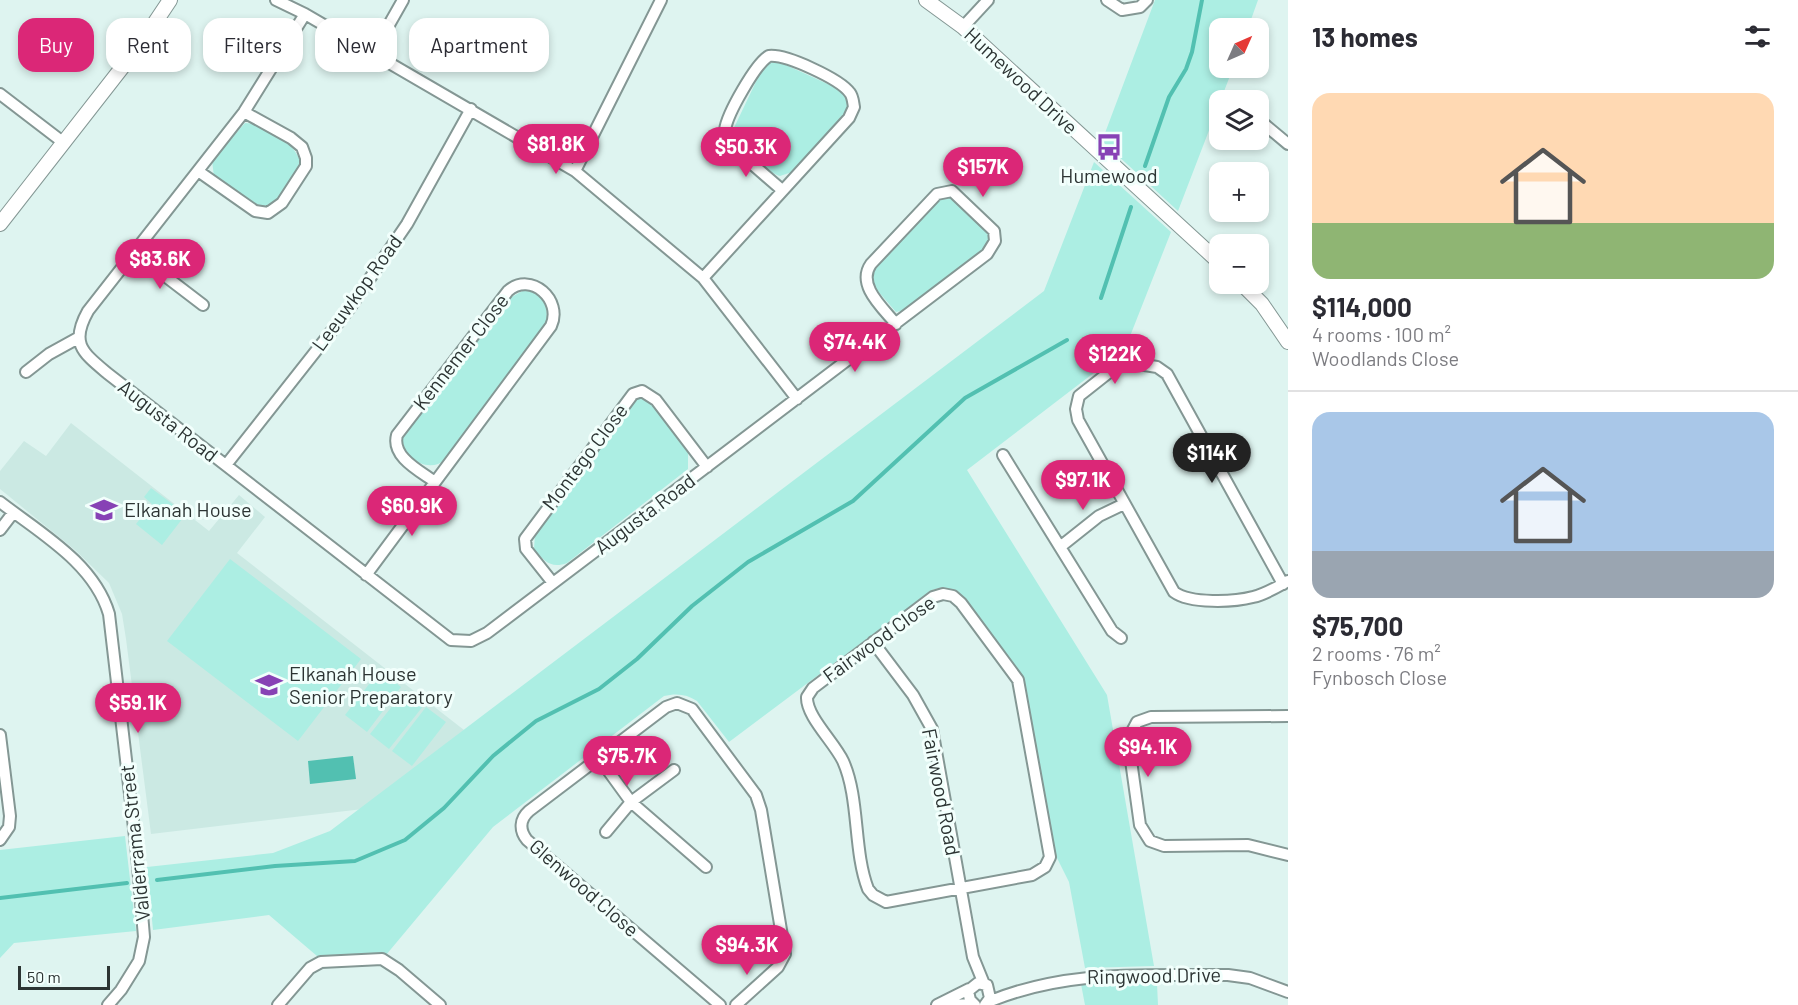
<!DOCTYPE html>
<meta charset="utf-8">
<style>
body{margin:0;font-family:Barlow,sans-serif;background:#f7f7f7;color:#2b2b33;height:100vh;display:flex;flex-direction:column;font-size:22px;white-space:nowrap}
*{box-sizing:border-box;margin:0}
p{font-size:20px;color:#7c7c81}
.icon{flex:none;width:33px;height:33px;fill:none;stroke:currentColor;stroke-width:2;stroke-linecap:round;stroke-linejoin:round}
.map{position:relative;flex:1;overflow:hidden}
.drawer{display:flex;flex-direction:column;background:#fff;width:510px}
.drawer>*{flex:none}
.guide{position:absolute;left:18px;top:18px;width:570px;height:54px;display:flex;gap:12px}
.needle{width:39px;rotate:45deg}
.buttons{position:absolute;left:1209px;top:18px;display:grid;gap:12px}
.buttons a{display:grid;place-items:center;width:60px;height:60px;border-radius:12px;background:#fff;box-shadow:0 3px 9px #0003;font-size:30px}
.scale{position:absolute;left:18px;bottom:15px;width:92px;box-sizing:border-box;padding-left:6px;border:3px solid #2c3433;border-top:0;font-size:16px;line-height:21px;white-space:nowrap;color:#2c3433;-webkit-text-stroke:4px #f2fffc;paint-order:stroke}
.price{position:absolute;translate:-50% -51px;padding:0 14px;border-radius:21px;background:#db2777;color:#fff;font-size:20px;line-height:39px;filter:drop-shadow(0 2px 3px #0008)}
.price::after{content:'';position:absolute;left:50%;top:36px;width:18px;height:14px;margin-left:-9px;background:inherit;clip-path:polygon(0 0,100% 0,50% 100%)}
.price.active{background:#222;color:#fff}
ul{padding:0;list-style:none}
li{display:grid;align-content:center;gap:12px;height:318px;padding:0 24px}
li+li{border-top:2px solid #e1e1e2}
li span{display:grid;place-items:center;height:186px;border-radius:18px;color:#555}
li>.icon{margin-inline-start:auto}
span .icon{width:108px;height:108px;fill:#fffc;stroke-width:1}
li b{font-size:26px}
h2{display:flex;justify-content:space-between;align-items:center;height:72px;padding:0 24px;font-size:26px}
.tag{padding:0 21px;border-radius:18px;background:#fff;box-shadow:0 3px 9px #0003;font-size:21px;line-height:54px}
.tag.active{background:#db2777;color:#fff}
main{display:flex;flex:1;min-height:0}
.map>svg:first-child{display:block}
.built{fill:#cbe9e3}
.green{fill:#aceee3}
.forest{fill:#52c0b1}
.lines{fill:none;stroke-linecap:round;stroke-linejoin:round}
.stream{stroke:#52c0b1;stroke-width:4}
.minor-casing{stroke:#849794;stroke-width:14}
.tertiary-casing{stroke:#849794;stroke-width:16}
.minor{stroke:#fff;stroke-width:10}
.tertiary{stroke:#fff;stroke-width:14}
.labels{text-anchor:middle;stroke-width:6;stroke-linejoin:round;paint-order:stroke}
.street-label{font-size:20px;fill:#2c3433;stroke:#f2fffc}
.poi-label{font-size:20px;fill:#2c3433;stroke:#f2fffc;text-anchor:start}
</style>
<main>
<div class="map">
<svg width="1288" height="1005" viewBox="0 0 1288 1005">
<rect width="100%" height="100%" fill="#def4f0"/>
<!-- built -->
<path class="built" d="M71,423L209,531L239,495L265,517L237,553L464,730L363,809L151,834L126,639L122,614L109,583L75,550L0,489V471L24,441L46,456Z"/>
<!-- green -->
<path class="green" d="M1155,0H1258L1248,28H1220V68H1233L1178,211L1102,141Z
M775,60L841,90L848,104L846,112L792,172L780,176C768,173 734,146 731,134L763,67Z
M245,123C269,124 296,143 302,166C263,222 265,217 214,177L212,160Z
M1094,162L1171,232L1125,349L967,470L1107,695L1154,966L1085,968L1069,882L1056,856L1023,677L963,596L943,587L932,590L729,742L697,701C687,694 676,693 664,696L493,827L386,955L317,956L269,915L153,930L147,867L273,853L330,831L1044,291Z
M952,196L988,226L992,237L986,250L910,309L896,312L870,282L873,270L934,199Z
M524,290C541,292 550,306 546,323L445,460C427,475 396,455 404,432L510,298Z
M640,398L650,402L688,453V469L567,563C551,569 544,561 534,549L535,534L636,399Z
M151,488L186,514L162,545L136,524L152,504L144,497Z
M230,559L361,659L298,741L167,641Z
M380,670L401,687L367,732L345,715Z
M405,690L424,705L389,749L370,734Z
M426,707L446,722L412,766L392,751Z
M125,836L136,931L14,943L0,958V850Z
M1081,984H1157L1158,1005H1085Z"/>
<!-- forest -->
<path class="forest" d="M353,756L356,779L310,784L308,761Z"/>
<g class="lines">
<!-- stream -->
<path class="stream" d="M1145,166L1169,97L1186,69L1192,52L1202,0
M1101,298L1131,207
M157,880L275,866L355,861L405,840L444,808L493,756L536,721L599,689L637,659L692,606L748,562L853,501L965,398L1067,340
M0,898L127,883"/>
<defs>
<path id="minor" d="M276,0L305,14L575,171L703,278L797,399
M1107,0L1122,10L1140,7L1147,0
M305,14L244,112L88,311C70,343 82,352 107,373L451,640L471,641L487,633C654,507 821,380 987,254L995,241L994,231L952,191L937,194L871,264C856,285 883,308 896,324
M963,27L988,0
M373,53L403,0
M0,94L64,143
M1234,98L1237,100
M1258,119L1288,144
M198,171L255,211L268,213L282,203L306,166V158L302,147L291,138L244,112
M575,171L661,0
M135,253L203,305
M703,278L849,118L854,107C853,102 853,97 850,93C840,79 786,54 769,56C756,63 727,114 725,130C724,135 726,140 729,144L782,190
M26,372L49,354L78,338
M1003,455L1112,631L1121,638
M226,465L349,309L407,224L471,109
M0,502C40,533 94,563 109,614L137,854L144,937L139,961L121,990L108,1005
M0,530L13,513
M1060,547L1099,516L1124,504
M366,575L551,326C563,300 531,271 508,291L397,435C391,457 420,471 435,482
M553,583L526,549L525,539L633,394L642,391L656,400L707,467
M1283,584L1167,374L1157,367L1126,362L1117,366L1079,396L1076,409L1078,420L1174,592C1190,604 1234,602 1253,597C1266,594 1277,587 1288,581
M943,594L953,596L961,603L1018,680L1050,857L1045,867L1032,875L886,902L873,895L868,889C853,850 860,799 843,761C834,742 806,716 807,697L813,688L933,597Z
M873,642L913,695L932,729L973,957L984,984
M1288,716L1151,717L1137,722L1128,739L1140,825L1150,841L1164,846L1248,845L1288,855
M0,735L10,816L9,827L0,840
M599,758L631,802L706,867
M606,832L631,802L674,770
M988,1002C1068,969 1143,976 1228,975L1250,978L1288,992
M278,1005L310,968L321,962L382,959L399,970L440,1005
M720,1005L527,840C519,830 520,819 529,811L666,707L677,703L692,709L756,795L761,810L785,954L778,967L736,1005
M937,1005L969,989
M952,1005L973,1004
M975,1005L970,1000L968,991L978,983L987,985L990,998L985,1005"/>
<path id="tertiary" d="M926,0L963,27L1220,263
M0,224L142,42L170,0
M1242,284L1262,304L1288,342"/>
</defs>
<!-- minor casing -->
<use href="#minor" class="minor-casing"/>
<!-- tertiary casing -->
<use href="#tertiary" class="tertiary-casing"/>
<!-- minor -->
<use href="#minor" class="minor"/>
<!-- tertiary -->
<use href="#tertiary" class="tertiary"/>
</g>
<!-- icons -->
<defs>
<symbol id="bus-bare" viewBox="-9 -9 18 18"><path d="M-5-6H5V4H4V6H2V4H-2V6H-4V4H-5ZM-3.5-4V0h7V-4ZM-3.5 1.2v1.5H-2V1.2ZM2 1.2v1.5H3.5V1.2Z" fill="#8742b5" stroke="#f2fffc" stroke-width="2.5" paint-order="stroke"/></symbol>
<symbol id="school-bare" viewBox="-9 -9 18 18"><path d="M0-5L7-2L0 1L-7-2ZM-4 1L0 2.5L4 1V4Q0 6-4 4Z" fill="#8742b5" stroke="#f2fffc" stroke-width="2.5" paint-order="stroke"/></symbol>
</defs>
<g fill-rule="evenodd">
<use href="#bus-bare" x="1090" y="128" width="38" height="38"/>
<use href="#school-bare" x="85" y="491" width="38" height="38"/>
<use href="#school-bare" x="250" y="666" width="38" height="38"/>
</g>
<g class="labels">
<!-- street labels -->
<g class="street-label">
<text transform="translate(1021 81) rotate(43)" y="7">Humewood Drive</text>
<text transform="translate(357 293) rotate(-54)" y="7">Leeuwkop Road</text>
<text transform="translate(461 352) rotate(-52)" y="7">Kennemer Close</text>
<text transform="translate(168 421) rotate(38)" y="7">Augusta Road</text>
<text transform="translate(585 457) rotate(-53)" y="7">Montego Close</text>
<text transform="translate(645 514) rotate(-37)" y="7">Augusta Road</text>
<text transform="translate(879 639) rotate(-36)" y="7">Fairwood Close</text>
<text transform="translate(941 792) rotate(79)" y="7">Fairwood Road</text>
<text transform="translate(135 843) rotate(-96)" y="7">Valderrama Street</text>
<text transform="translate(584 888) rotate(41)" y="7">Glenwood Close</text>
<text transform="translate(1154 976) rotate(-1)" y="7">Ringwood Drive</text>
</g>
<!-- poi labels -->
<g class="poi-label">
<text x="1109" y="183" text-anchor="middle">Humewood</text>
<text x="124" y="517">Elkanah House</text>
<text x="289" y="681">Elkanah House<tspan x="289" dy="23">Senior Preparatory</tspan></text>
</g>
</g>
</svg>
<div class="buttons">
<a><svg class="needle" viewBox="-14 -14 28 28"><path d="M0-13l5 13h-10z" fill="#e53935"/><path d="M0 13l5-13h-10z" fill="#7c7c81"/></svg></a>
<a><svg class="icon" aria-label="layers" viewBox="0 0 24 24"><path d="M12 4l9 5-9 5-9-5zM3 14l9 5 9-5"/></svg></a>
<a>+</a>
<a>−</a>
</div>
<div class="scale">50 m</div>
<b class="price" style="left:556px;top:175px">$81.8K</b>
<b class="price" style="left:746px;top:178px">$50.3K</b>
<b class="price" style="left:983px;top:198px">$157K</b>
<b class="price" style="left:160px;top:290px">$83.6K</b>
<b class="price" style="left:855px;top:373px">$74.4K</b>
<b class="price" style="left:1115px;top:385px">$122K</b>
<b class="price active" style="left:1212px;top:484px">$114K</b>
<b class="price" style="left:1083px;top:511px">$97.1K</b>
<b class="price" style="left:412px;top:537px">$60.9K</b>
<b class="price" style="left:138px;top:734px">$59.1K</b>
<b class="price" style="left:1148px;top:778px">$94.1K</b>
<b class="price" style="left:627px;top:787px">$75.7K</b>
<b class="price" style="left:747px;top:976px">$94.3K</b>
<div class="guide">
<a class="tag active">Buy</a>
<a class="tag">Rent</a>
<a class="tag">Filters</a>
<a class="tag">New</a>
<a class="tag">Apartment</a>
</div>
</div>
<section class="drawer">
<h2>13 homes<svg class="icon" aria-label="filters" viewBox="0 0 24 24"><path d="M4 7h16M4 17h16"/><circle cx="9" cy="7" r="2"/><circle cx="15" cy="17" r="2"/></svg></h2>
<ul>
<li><span style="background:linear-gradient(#ffd9b3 70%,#8fb573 0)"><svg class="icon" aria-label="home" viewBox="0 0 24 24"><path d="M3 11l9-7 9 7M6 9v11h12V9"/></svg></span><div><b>$114,000</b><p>4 rooms · 100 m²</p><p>Woodlands Close</p></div></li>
<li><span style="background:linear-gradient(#a9c7e8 75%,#9aa5b1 0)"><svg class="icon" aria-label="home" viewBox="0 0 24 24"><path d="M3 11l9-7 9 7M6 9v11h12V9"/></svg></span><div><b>$75,700</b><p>2 rooms · 76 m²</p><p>Fynbosch Close</p></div></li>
</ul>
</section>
</main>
